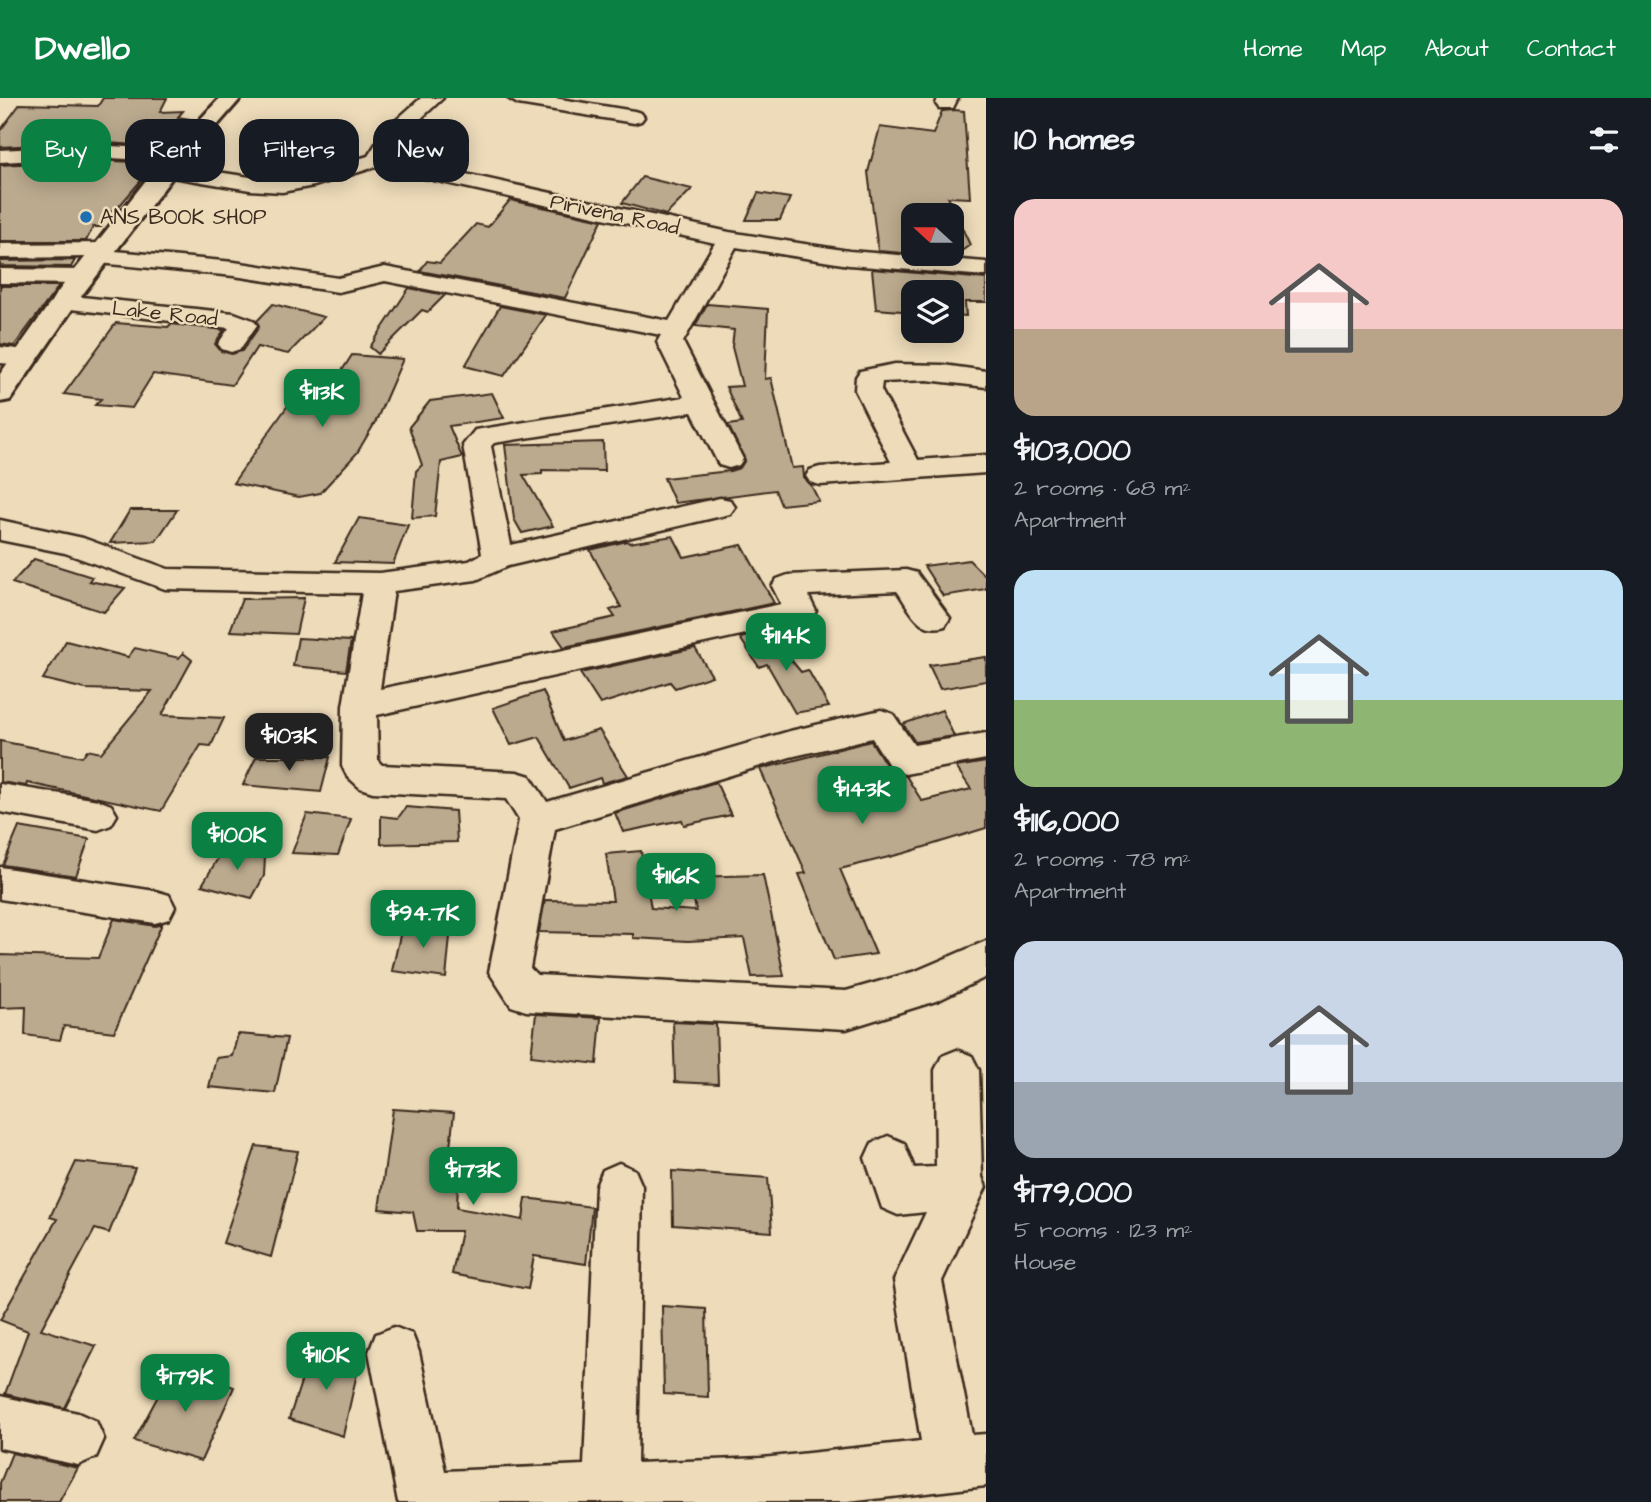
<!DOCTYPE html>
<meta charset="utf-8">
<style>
body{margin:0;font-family:"Architects Daughter",sans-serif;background:#20242c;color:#f1f3f6;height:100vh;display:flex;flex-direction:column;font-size:26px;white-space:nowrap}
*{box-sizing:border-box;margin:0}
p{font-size:23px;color:#9ea1a6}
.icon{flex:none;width:38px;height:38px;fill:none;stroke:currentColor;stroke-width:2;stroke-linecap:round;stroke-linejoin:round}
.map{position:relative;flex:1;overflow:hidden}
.sheet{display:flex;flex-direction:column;background:#171b24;width:665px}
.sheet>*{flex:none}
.banner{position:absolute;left:21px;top:21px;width:665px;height:63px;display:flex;gap:14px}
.needle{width:46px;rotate:291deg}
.controls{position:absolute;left:901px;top:105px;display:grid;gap:14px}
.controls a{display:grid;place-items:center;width:63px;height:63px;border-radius:14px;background:#171b24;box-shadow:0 4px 18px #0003;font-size:35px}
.price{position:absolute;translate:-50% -60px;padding:0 16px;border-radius:14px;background:#0b8043;color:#fff;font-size:23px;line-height:46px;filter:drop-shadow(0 2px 4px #0008)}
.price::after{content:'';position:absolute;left:50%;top:42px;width:21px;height:16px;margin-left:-10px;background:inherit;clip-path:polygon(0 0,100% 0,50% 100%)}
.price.on{background:#222;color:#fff}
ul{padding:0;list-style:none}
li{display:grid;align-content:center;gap:14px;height:371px;padding:0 28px}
li span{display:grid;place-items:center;height:217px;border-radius:21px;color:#555}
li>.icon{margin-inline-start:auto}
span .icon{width:126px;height:126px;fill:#fffc;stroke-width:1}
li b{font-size:30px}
h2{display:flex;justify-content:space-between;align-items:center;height:84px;padding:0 28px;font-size:30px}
.pill{padding:0 24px;border-radius:21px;background:#171b24;box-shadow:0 4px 18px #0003;font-size:24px;line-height:63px}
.pill.on{background:#0b8043;color:#fff}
header{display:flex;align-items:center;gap:42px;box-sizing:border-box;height:98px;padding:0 35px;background:#0b8043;color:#fff}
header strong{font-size:33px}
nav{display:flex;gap:38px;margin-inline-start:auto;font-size:24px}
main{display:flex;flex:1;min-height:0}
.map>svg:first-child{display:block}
.building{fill:#bbaa8e;stroke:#3b2a1e;stroke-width:2}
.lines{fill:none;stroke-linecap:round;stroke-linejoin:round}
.minor-casing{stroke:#3b2a1e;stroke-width:5}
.major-casing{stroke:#3b2a1e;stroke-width:6}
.minor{fill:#eddbb9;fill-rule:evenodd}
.major{fill:#eddbb9;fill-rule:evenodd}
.poi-dot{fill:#1f6fb2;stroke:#eddbb9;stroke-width:2.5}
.labels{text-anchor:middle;stroke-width:5;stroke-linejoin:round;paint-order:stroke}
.far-street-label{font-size:21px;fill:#3b2a1e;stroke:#eddbb9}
.far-poi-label{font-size:21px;fill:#3b2a1e;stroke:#eddbb9;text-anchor:start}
</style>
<header>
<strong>Dwello</strong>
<nav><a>Home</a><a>Map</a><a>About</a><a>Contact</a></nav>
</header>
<main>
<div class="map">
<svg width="986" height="1404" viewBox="0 0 986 1404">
<rect width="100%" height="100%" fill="#eddbb9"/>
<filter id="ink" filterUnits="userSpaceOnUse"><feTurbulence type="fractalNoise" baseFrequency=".0143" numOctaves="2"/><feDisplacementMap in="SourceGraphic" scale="14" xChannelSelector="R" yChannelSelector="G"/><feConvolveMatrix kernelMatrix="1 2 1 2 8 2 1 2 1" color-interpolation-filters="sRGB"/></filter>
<g filter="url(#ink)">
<!-- building -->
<path class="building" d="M103,0H167L160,14L183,13L178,19L196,22L165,49L93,44L0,49V33L20,6L98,8Z
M954,12L964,13L970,100L948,99L970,147L953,159L916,156H952V117H914V156L878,153L868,74L880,29L933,36L942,13Z
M93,62L156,65L115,113H108L101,129H93L86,143H0V67Z
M642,79L692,91L666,117L622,105Z
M758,95L790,100L780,122H746Z
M510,102L602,122L565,200L420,173L427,163L440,165L476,126L488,129Z
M75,162L71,169L0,168V163Z
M872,171L986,181V204H965L966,218L952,217V194H914V214L876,211Z
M0,188H59L14,248L0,246Z
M409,190L445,197L428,214L422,212L378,256L370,249Z
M273,206L324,219L288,256L257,249L232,287L153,276L132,310L95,307L101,301L64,296L116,225L168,229L171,226L224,232L215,246L221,253L232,256L242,253L259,229L257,223Z
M707,206L768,211L765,281L771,280L792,370L803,369L804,379L811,387L819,403L781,407L775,392L675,405L664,380L730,373L740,370L745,362L728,327L742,325L726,289L742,288L732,249L734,232L695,228Z
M500,208L546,217L504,278L465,268Z
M352,257L403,261L376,323L357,355L320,395L299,399L233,385L291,303L300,305L314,275L341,274Z
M492,295L504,320L449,328L462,359L441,364L435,418L412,420L416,373L422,367L409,329L430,303Z
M603,344L604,373L542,372V376L523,377L553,428L522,435L514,421L505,347Z
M130,412H177L156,443L110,445Z
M359,420L408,427L393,466L335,464Z
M673,438L684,459L742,447L774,505L564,549L553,533L615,519L610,512L621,509L590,452L627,443L629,445Z
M34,461L92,479L89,483L125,490L104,514L12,485Z
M969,462L986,479V491L943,498L924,468Z
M304,500L296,536L230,533L242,501Z
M768,534L801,574L808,572L829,609L795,615L767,566L759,569L740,540Z
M298,540L351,543L346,573L293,568Z
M66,543L128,559L135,550L179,560L183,555L192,562L162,617L224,620L211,648L201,647L161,713L27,685L26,688L0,684V643L82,659L87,652L101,655L152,593L85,591L43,581Z
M695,550L712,578L675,590L670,584L600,606L580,575Z
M986,559V583L940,591L929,567Z
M543,593L564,643L599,632L628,678L602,685L600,680L569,690L539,639L511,647L493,610Z
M942,612L954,638L915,644L903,626Z
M871,643L890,673L906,678L922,703L971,691L956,669L986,664V730L905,755L840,771L876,856L834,862L799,776L806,775L760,671Z
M256,659H330L321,694L243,687Z
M716,684L731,717L684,727L682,722L623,734L615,715Z
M406,709L455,713L457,744L381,746V718L398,720Z
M307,716L351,721L338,757L292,755Z
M19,729L89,741L76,778L3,767Z
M227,745L265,758L264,778L252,800L202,787Z
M641,753L651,810L696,813L690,779L763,777L784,878L752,879L744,840L688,843L633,840V836L539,834L545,802L613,803L606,756Z
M114,821L155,828L162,826L114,934L64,928L60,942L25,937L26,909L0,910V857L98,860Z
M403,824L451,828L446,880L392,873Z
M536,916L601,920L597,966L531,958Z
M673,924L716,926L718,986L675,984Z
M238,936L287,940L275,995L209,989L216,960L232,958Z
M393,1011L454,1015L450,1049L459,1054L457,1110L523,1122L526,1100L592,1109L586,1166L534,1158L528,1191L452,1176L461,1133H417L413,1114L379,1111Z
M256,1048L298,1053L271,1159L223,1145Z
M76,1064L135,1070L109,1135L95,1131L41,1231L96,1248L65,1310L5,1296L28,1233L0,1222L57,1121L50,1119Z
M672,1073L768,1080L772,1134L673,1127Z
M662,1208L706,1211L708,1299L664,1296Z
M313,1247L359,1266L343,1338L289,1321Z
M174,1268L234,1289L201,1363L134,1343Z
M12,1355L78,1370L59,1404H0V1385Z"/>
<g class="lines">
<defs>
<path id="minor" d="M421,0H443L399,41L388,59L729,134L849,153L986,164V178L849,167L736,149L683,244L743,361L739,367L729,370L719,367L692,314L494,345L491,348L511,447L720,400L730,402L735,409L730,416L508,468L476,482L394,493L380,591L781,506L772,488L777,481L788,477L906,472L917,475L950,520L945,528C918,536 911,512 897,493L808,497L816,513L811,521L800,524L377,617L378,663L382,667L517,674L530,678L547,704L790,633L881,612L893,616L914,647L986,635V661L905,676L892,672L872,640L790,659L555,731L530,870L537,877L846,893L916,873L986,843V879L939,902L846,931L526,913L511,908L489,874L519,722L506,701L373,694L360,690L347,678L342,668L343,608L362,495L165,491L65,455L0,442V422L83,440L168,471L380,475L469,463L482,456L463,347L475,332L684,299L657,244L661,237L385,183L338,194L234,178L99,165L91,163L88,159L0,160V146L104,145L112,147L115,153L234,164L338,180L385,169L669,223L715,145L375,69L314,88L282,94L250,92L166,78L158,77L155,72L158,67L166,66L250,79L282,81L300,79L368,58L384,33Z
M508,0H554L634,13L641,15L644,19L641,23L634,25L518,6Z
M938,0H958L953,10H939L936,6Z
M93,47L179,52L186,54L190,58L186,62L179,64L93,59L0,64V52Z
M0,171L82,172L90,174L94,179L90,184L82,186L0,185Z
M63,197L234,215L253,222L257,227L240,251L231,254L222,251L218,246L229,230L54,209L51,204L54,199Z
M0,249L34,253L38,259L34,265L25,267L0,265Z
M895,266L943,267L986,273V289L927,282L882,284L881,292L918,362L986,357V375L820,387L810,384L806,378L810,372L820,369L891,364L855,292L856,279L860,273Z
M0,686L98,702L111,707L117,717L111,727L98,732L0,714Z
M0,769L155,793L169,797L175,809L169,821L155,825L0,801Z
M957,952L972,958L979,972L982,1079L986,1089L942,1183L972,1337L986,1336V1388L848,1404H398L369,1254L376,1236L394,1229L412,1236L419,1254L445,1373L584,1367L596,1088L603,1072L619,1065L635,1072L642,1088L637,1365L762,1360L921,1343L894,1182L926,1114L898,1117L882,1110L865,1060L872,1045L888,1038L904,1045L914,1070L936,1069L935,972L942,958Z
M0,1298L78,1315L96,1323L104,1341L96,1359L78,1367L0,1350Z"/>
<path id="major" d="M220,0H241L174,77L79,201L10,302L0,304V276L60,191L158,67Z"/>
</defs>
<!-- minor casing -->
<use href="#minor" class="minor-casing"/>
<!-- major casing -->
<use href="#major" class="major-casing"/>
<!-- minor -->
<use href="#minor" class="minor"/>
<!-- major -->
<use href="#major" class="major"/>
</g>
</g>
<!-- markers -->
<circle class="poi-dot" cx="86" cy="119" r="7"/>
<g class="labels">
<!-- far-street labels -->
<g class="far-street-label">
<text transform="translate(615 116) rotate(12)" y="7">Pirivena Road</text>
<text transform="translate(165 215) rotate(6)" y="7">Lake Road</text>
</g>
<!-- far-poi labels -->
<g class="far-poi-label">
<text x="100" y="126">ANS BOOK SHOP</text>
</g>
</g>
</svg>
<div class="controls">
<a><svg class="needle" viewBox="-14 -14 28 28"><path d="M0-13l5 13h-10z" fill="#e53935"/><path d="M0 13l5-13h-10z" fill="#9ea1a6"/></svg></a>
<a><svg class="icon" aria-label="layers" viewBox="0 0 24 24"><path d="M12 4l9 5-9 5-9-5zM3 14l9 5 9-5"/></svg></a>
</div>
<b class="price" style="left:322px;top:331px">$113K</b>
<b class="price" style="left:786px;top:575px">$114K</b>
<b class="price on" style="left:289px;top:675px">$103K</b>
<b class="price" style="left:862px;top:728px">$143K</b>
<b class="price" style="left:237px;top:774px">$100K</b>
<b class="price" style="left:676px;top:815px">$116K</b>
<b class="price" style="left:423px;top:852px">$94.7K</b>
<b class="price" style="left:473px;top:1109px">$173K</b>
<b class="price" style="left:326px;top:1294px">$110K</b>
<b class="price" style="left:185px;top:1316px">$179K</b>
<div class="banner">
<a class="pill on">Buy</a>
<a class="pill">Rent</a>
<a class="pill">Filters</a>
<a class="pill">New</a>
</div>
</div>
<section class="sheet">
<h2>10 homes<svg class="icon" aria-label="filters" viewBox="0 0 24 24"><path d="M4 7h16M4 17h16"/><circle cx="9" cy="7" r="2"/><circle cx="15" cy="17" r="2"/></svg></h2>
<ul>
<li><span style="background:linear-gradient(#f6c9c9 60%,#b9a48a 0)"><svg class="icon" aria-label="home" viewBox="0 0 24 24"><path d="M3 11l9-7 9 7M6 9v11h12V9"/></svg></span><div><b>$103,000</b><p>2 rooms · 68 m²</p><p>Apartment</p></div></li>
<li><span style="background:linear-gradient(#bfe0f5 60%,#8fb573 0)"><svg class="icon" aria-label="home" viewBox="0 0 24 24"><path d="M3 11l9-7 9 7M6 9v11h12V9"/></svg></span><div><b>$116,000</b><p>2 rooms · 78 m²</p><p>Apartment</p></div></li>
<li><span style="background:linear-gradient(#c9d6e8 65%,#9aa5b1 0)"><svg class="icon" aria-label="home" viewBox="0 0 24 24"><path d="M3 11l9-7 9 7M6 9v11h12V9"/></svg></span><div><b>$179,000</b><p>5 rooms · 123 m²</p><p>House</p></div></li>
</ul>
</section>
</main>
